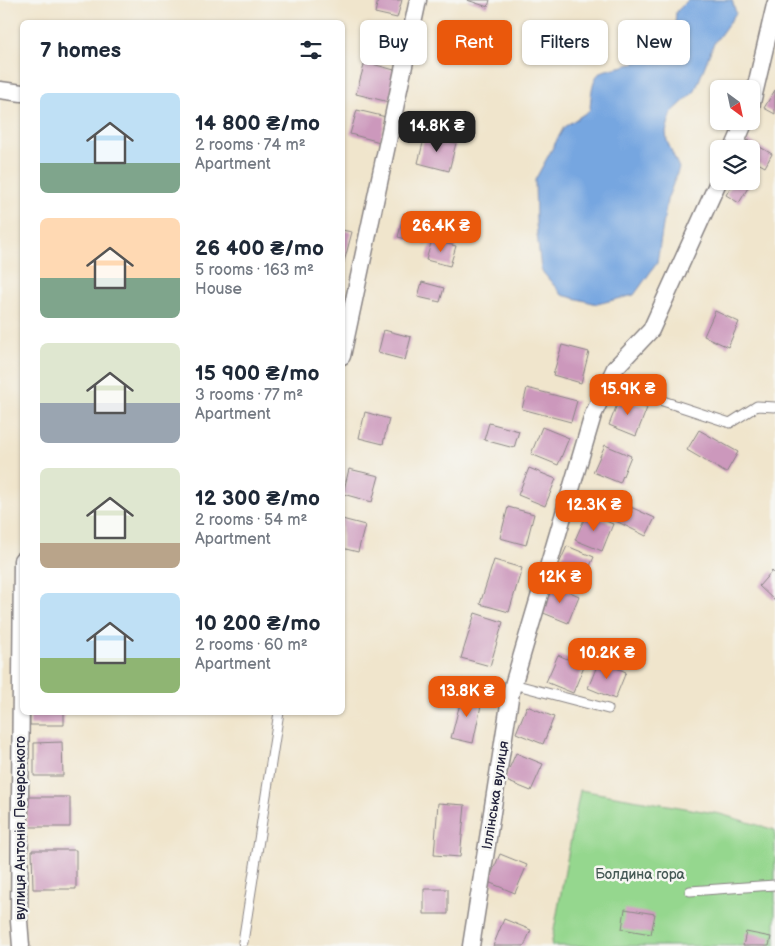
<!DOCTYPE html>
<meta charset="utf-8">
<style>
body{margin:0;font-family:"Balsamiq Sans",sans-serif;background:#f6f6f7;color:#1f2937;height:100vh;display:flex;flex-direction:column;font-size:19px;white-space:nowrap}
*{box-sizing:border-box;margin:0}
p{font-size:16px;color:#747a83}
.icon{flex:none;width:28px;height:28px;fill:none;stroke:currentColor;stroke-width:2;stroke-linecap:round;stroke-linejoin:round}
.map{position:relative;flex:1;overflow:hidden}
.drawer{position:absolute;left:20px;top:20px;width:325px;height:695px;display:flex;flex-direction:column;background:#fff;border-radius:8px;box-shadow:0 1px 4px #0004}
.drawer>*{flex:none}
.top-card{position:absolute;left:360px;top:20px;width:340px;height:45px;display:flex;gap:10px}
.needle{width:32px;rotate:147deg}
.fabs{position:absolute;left:710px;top:80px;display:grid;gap:10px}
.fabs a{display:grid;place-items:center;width:50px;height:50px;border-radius:8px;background:#fff;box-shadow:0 1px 4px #0004;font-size:25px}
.price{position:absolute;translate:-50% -42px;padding:0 11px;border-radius:10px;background:#ea580c;color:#fff;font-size:16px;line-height:32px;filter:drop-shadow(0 1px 2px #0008)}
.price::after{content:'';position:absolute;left:50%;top:30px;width:15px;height:11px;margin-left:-8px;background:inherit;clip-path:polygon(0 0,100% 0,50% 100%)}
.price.selected{background:#222;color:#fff}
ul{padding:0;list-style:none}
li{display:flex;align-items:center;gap:15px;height:125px;padding:0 20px}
li span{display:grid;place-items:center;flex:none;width:140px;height:100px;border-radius:8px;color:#555}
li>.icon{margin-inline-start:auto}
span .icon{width:60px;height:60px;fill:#fffc;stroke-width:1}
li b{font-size:21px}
h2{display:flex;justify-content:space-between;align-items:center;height:60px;padding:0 20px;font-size:21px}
.tag{padding:0 18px;border-radius:8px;background:#fff;box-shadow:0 1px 4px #0004;font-size:18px;line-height:45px}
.tag.selected{background:#ea580c;color:#fff}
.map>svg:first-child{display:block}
.green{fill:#95d78e;stroke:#5c7c64}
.water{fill:#76a6e0;stroke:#4c648e}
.building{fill:#cc98bc}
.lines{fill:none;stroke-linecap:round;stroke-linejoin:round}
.service-casing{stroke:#898484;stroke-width:11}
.minor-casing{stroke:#898484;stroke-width:19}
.service{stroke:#fff;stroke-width:9}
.minor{stroke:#fff;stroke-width:16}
.labels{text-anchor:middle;stroke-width:5;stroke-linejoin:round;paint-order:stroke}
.street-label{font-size:14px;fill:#22223b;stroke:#f6f6f2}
.park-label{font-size:14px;fill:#445854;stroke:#f6f6f2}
</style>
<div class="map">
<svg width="775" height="946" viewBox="0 0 775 946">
<rect width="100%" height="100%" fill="#f6f6f2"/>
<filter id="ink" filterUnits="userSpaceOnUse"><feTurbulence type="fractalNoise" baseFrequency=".02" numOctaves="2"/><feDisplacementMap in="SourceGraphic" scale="10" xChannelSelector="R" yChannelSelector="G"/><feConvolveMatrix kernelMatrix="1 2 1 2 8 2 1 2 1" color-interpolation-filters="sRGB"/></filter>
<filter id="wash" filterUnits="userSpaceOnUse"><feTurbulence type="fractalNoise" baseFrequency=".0096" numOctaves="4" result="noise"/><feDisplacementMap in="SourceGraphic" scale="20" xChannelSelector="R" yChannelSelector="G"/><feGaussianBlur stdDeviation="1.12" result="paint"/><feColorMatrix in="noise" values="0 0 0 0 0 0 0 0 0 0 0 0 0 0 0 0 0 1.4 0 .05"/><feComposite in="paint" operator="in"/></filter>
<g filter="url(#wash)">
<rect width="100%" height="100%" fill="#f0e5cc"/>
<!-- green -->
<path class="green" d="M580,790L720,814L775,830V946H551Z"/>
<!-- water -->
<path class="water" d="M688,0H732L736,13L713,45L695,91L671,113L666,132L667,141L679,168L667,200L657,263L634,295L597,304L562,295L541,270L536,224L535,180L564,127L590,110C593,59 601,76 640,61C652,56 664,43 674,35L676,12Z"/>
<g id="blocks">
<!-- building -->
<path class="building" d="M378,0H402L397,18L375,13Z
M467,0H490L488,7Z
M372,29L397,35L392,56L366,49Z
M365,62L398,71L389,102L356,94Z
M775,90V114L764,108Z
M357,110L386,117L380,142L350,134Z
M425,135L456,143L449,171L418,163Z
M748,140L772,154L765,167L751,159V149H743Z
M734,181H752L739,203L726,195Z
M404,213L432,221L426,244L398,237Z
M342,230L352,232L343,266H342Z
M432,240L456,246L450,266L426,260Z
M422,282L444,288L440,302L418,297Z
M715,311L739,322L728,347L704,336Z
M384,330L411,337L405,360L378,353Z
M562,345L589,352L581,383L553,375Z
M527,388L577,401L571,422L522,409Z
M620,397L647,408L636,436L609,425Z
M365,412L389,419L383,444L359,438Z
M489,423L519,431L514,448L484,440Z
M542,427L569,438L558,465L531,454Z
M699,430L738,452L726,473L687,450Z
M605,445L631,456L620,483L593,472Z
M529,468L556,479L545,506L518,495Z
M349,469L379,476L372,502L343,494Z
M624,504L655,518L646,536L616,521Z
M508,507L534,514L526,545L500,538Z
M587,513L613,524L602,551L575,540Z
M342,519L365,525L358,552L342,548Z
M567,546L594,557L582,584L555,573Z
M494,560L522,568L509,612L480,604Z
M772,571L775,574V601L759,586Z
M552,584L579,596L568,623L541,612Z
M475,613L503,622L490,666L461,658Z
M558,655L584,666L573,693L546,682Z
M599,661L626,672L615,699L588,688Z
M463,692L483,696L473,743L451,738Z
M527,706L554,717L543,744L516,733Z
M30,712H64V725H30Z
M62,742L63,776H34V743Z
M516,753L543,764L531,791L504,780Z
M27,797H70V827H27Z
M438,803L465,805L460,857L434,855Z
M32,850H76V889H33Z
M500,854L527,865L515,893L488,882Z
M424,889H448V914H424Z
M625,909L655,914L651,934L622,929Z
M504,919L531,930L524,946H493Z
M746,932L771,937L769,946H743Z"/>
</g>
</g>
<g filter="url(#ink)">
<use href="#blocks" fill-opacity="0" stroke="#898484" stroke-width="1"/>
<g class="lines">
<defs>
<path id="service" d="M608,383L730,423L757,406L775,407
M513,684L608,709
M690,891L775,885
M243,942L279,712"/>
<path id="minor" d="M0,90L22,93
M751,107L775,5
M733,149L745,121
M342,356L418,0
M21,946L19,921L22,560
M471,946L511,692L593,415L615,368L651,330L719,180"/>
</defs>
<!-- service casing -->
<use href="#service" class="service-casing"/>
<!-- minor casing -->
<use href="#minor" class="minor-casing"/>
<!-- service -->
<use href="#service" class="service"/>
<!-- minor -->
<use href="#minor" class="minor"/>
</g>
</g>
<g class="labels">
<!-- street labels -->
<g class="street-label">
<text transform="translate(495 795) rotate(-81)" y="5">Іллінська вулиця</text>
<text transform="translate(20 828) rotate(-90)" y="5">вулиця Антонія Печерського</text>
</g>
<!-- park labels -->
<g class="park-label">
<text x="640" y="879">Болдина гора</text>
</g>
</g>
</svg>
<div class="fabs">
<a><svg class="needle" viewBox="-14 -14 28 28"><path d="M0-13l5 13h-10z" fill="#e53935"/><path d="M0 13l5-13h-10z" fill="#747a83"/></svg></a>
<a><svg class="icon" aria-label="layers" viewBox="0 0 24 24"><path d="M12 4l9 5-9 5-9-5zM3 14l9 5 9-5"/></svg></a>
</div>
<b class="price selected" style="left:437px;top:153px">14.8K ₴</b>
<b class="price" style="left:441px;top:253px">26.4K ₴</b>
<b class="price" style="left:628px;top:416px">15.9K ₴</b>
<b class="price" style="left:594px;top:532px">12.3K ₴</b>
<b class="price" style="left:560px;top:604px">12K ₴</b>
<b class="price" style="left:607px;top:680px">10.2K ₴</b>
<b class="price" style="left:467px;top:718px">13.8K ₴</b>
<div class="top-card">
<a class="tag">Buy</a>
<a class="tag selected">Rent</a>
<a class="tag">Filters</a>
<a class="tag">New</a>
</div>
<section class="drawer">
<h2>7 homes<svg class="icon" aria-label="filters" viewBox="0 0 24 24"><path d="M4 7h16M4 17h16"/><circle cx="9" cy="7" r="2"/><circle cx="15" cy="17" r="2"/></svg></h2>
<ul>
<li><span style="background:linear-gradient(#bfe0f5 70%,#7fa58c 0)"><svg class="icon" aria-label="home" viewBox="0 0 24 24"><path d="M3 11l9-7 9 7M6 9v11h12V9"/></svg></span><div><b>14 800 ₴/mo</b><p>2 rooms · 74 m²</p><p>Apartment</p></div></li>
<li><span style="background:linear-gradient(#ffd9b3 60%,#7fa58c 0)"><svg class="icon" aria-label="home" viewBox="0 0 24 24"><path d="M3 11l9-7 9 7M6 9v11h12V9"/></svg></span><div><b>26 400 ₴/mo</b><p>5 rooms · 163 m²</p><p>House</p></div></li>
<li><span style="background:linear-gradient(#dfe7d0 60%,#9aa5b1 0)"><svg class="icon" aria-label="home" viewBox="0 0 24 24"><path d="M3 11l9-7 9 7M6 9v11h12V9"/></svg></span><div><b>15 900 ₴/mo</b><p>3 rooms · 77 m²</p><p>Apartment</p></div></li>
<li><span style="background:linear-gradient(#dfe7d0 75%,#b9a48a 0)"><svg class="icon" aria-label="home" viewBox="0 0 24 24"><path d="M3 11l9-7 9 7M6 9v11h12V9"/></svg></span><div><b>12 300 ₴/mo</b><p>2 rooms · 54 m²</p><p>Apartment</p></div></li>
<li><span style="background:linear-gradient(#bfe0f5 65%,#8fb573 0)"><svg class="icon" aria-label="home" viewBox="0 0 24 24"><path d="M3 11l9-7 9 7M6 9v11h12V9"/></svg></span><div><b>10 200 ₴/mo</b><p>2 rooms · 60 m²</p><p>Apartment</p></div></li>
</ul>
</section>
</div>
